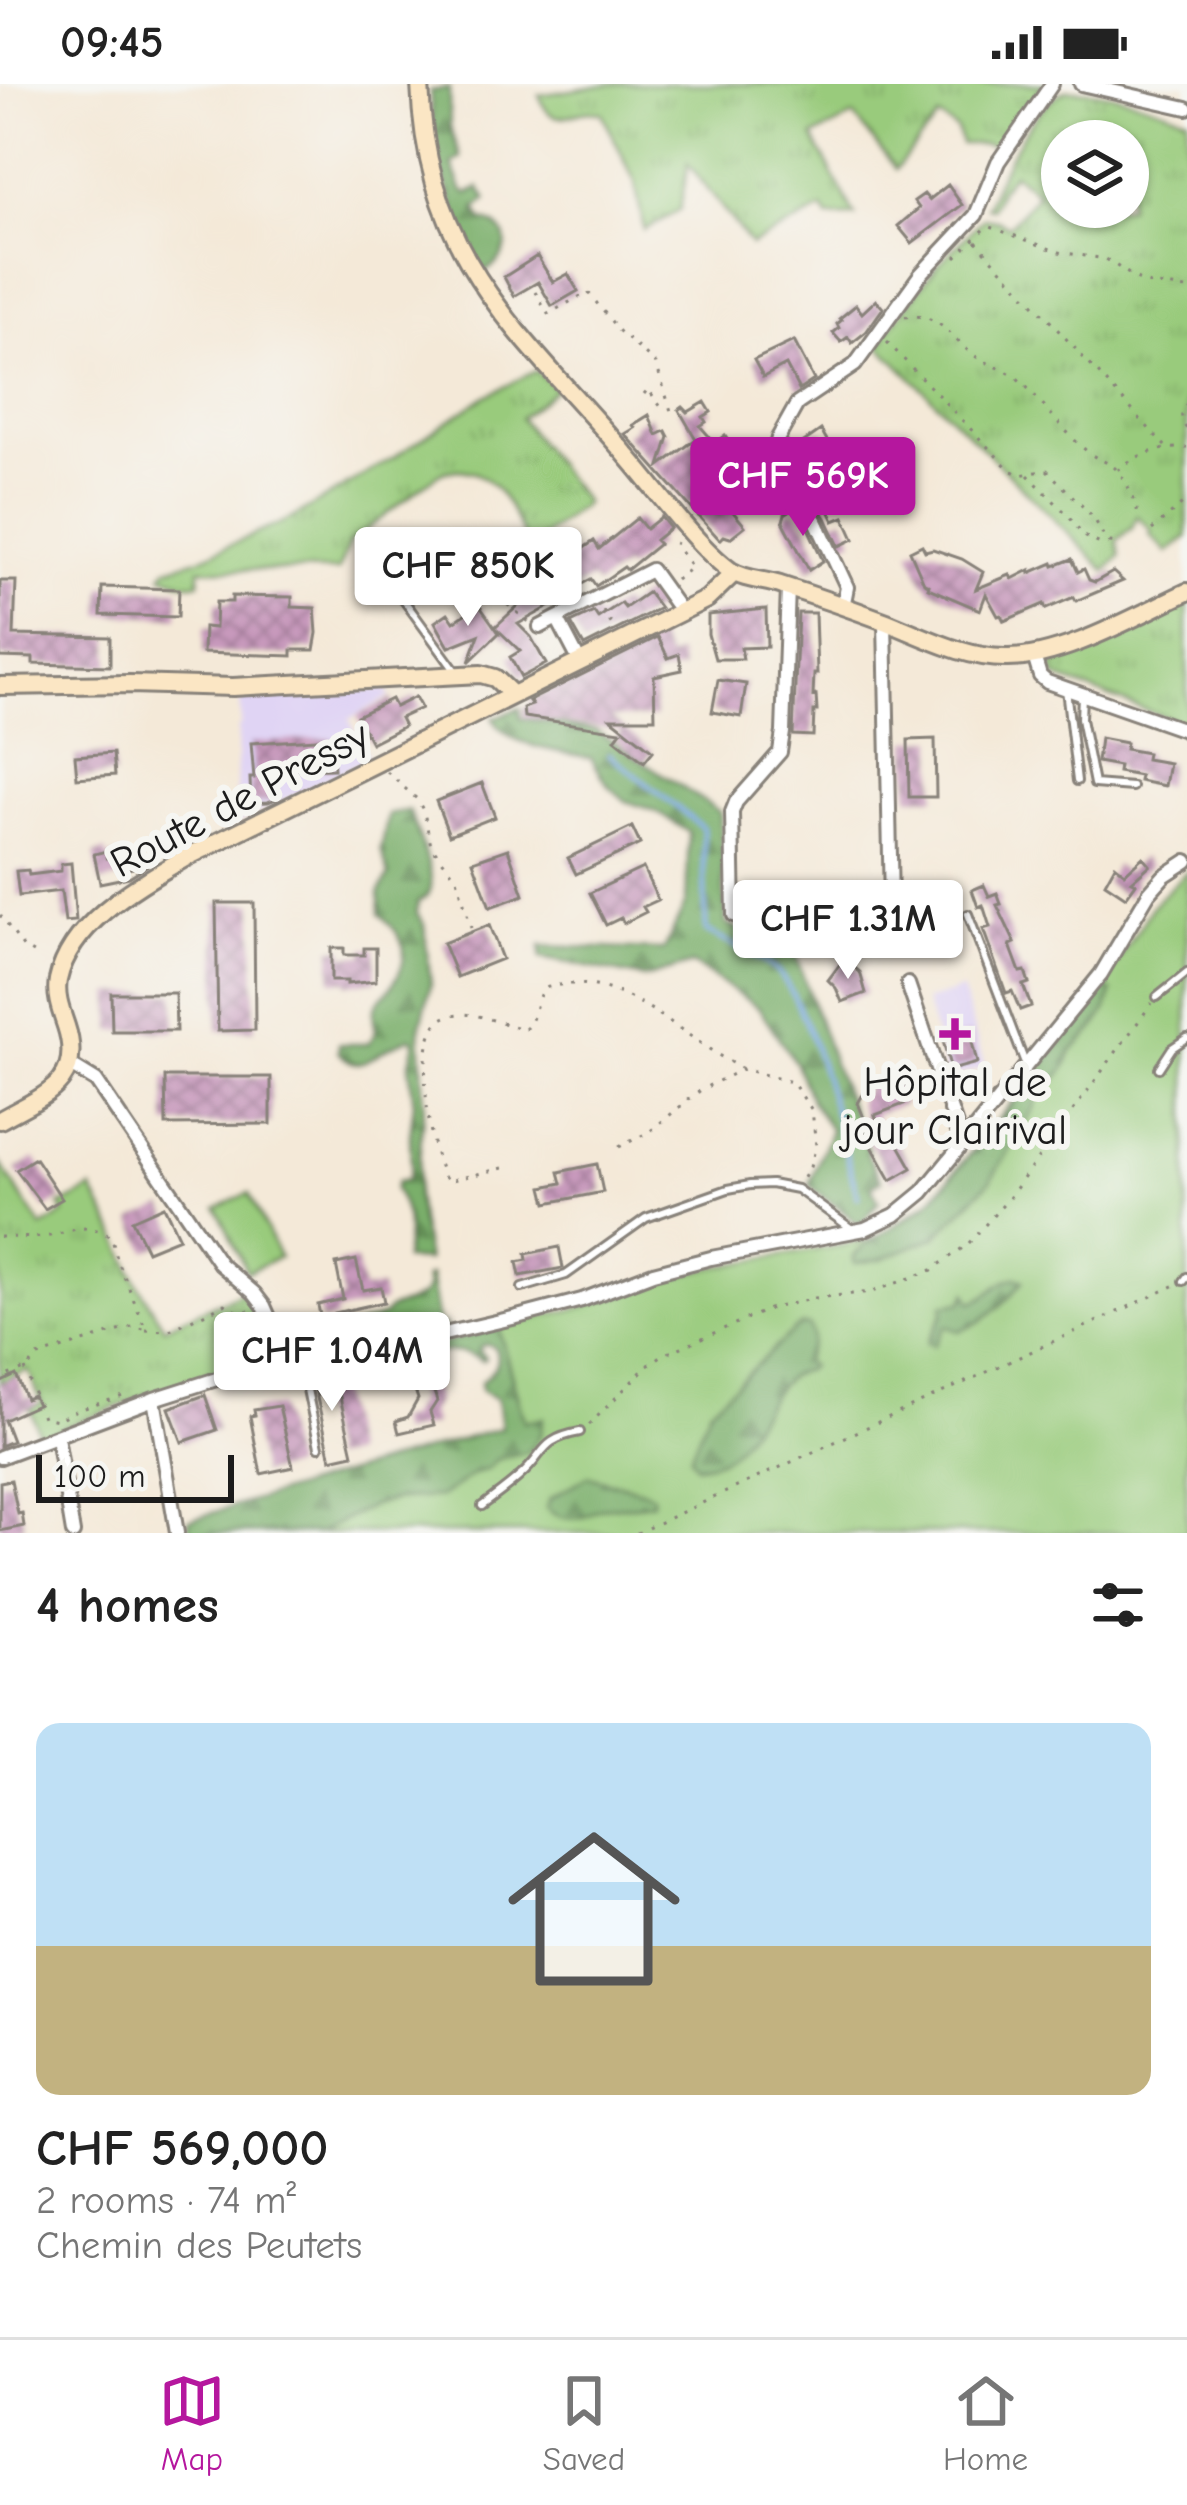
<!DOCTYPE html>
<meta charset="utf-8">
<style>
body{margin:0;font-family:"Comic Neue",sans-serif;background:#f6f6f6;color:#222;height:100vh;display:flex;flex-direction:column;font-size:45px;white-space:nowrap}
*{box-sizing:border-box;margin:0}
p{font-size:39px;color:#767676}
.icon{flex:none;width:66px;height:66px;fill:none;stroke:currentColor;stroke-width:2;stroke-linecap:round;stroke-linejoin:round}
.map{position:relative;height:1449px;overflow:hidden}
.details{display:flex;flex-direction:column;background:#fff;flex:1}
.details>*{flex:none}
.fabs{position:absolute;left:1041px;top:36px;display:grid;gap:24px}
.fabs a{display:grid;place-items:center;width:108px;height:108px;border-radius:50%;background:#fff;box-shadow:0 3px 9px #0004;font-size:60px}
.scale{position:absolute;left:36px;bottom:30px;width:198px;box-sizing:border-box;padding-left:12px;border:6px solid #1c1c1c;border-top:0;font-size:33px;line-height:42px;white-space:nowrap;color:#1c1c1c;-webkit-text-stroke:9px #f6f6f2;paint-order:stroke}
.price{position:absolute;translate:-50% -102px;padding:0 27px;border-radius:12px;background:#fff;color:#222;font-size:39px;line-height:78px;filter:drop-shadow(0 3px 6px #0008)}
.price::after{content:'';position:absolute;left:50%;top:72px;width:36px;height:27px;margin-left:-18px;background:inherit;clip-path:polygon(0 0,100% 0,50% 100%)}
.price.on{background:#b5179e;color:#fff}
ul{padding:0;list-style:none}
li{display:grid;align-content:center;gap:24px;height:636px;padding:0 36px}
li+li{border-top:3px solid #e0e0e0}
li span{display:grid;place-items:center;height:372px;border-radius:24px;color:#555}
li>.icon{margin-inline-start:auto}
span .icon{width:216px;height:216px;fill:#fffc;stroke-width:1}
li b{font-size:51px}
h2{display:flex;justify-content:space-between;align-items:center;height:144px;padding:0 36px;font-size:51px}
.status{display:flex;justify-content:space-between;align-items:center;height:84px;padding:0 60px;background:#fff;direction:ltr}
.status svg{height:33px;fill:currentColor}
.dock{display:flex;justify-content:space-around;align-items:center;height:168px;border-top:3px solid #e0e0e0;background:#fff;font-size:33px;color:#767676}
.dock a{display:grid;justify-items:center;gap:6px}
.dock .on{color:#b5179e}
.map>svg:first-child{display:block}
.built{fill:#e0d4f4}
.grass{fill:#99cb7b;stroke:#5a744c;stroke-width:3}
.forest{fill:url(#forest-firs);stroke:#4b6644;stroke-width:3}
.park{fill:url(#park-tufts);stroke:#5a744c;stroke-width:3;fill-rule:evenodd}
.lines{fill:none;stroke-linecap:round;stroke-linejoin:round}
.stream{stroke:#7aa8e3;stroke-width:4.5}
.building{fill:url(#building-cross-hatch)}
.lane-casing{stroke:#88827a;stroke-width:12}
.street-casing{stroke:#88827a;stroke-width:18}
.secondary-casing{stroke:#88827a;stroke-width:22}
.path{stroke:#88827a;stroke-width:3;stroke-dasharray:3 9;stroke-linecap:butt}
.lane{stroke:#fff;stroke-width:6}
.street{stroke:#fff;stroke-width:12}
.secondary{stroke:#fbe6c4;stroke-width:16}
.poi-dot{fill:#b5179e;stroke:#f6f6f2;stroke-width:4.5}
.labels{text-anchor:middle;stroke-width:12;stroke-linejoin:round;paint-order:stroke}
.street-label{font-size:42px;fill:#1c1c1c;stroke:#f6f6f2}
.poi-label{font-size:42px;fill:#1c1c1c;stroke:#f6f6f2}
</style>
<div class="status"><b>09:45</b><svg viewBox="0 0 49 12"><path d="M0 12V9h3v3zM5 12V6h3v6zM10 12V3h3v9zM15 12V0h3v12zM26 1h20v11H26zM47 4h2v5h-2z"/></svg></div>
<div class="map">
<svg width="1187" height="1449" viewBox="0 0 1187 1449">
<defs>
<pattern id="forest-firs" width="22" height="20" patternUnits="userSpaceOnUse" patternTransform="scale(3)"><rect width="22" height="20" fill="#7aaf6b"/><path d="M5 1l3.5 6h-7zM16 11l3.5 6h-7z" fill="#638e57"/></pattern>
<pattern id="park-tufts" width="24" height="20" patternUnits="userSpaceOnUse" patternTransform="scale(3)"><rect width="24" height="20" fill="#99cb7b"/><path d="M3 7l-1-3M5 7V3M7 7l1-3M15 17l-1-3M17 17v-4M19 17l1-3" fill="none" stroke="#83ae6a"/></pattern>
<pattern id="building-cross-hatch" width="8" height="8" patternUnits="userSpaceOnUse" patternTransform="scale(3)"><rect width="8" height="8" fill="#c799bc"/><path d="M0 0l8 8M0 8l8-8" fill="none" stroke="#a17c98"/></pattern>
</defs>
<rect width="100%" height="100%" fill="#f6f6f2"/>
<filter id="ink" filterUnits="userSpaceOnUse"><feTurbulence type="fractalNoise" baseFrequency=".00833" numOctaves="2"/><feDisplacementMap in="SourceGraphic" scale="24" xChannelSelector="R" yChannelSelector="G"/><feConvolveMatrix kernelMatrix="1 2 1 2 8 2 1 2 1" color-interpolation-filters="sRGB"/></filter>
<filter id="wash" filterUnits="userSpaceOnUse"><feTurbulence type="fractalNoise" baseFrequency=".004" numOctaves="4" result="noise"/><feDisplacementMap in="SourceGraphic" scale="48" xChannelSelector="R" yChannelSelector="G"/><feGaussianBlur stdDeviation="2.7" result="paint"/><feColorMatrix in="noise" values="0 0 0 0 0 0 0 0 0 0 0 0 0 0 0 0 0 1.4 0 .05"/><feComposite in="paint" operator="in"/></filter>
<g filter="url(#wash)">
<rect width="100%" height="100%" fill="#f4e9d8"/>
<!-- built -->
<path class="built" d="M386,605L390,613L349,635L369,674L235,740L238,644L241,640L240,611L317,609L319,612L336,611L339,607Z
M962,906L985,983L948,994L925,917Z"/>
<!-- grass -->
<path class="grass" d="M1187,787V1449H190L188,1436L524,1338L498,1243L582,1223L699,1186L867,1157L883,1149L931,1116L1088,925L1154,820Z
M249,1109L279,1173L247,1188L217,1124Z"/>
<!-- forest -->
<path class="forest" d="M449,4L450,42L461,74L452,80L462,106L468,110L479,103L487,116L476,125L482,136C516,143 511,177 483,188C453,130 432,73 430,7Z
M520,624V634L595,646L720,728L726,839L773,864L790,855L836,987L868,1065L866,1068L881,1096L871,1103L879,1117L860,1141L809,1101L831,1046L811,1017L796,980L759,924L692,880L644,894L541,874V862L664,866L686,818L689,748L655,727L626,717L608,701L591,674C560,667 508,664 493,634Z
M409,726C415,745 434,785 431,803C429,813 425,813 418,817L417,829L424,840L431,900L420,945L424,1019L416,1113L427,1177L404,1176C408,1146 411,1133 395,1106L397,1098L408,1095L411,1083L410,1051L414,1019L409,982L415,957L410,953C400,959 392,961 383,967C364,978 357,987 338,968L339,960H367C383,945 369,941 375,924C378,914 388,909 393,900C413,869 404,853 380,830L379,809L389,791L381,766L388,731Z
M1102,903L1112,908L1107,925L1094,945L1072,967L1065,984L1053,999L1038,1010L1034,1024L990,1097L936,1153L881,1175L855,1179L853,1173C876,1147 911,1138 935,1112C989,1053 1037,987 1088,925Z
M430,1192L438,1239L444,1241L446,1245C398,1255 347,1270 298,1261L302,1255L342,1249L348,1243L373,1236L384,1231L390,1224L405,1220L423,1211L427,1203L425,1194Z
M1016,1194L1023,1197C1008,1217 983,1239 959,1247L945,1242L934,1261L927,1259L943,1230V1221L962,1218L967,1209L971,1218C988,1216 997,1196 1016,1194Z
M803,1241L809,1242C816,1257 806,1264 805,1278L810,1282L806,1286C772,1288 753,1356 725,1373C717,1378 706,1380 696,1381L690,1373L709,1325L795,1245Z
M498,1243L524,1337L543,1334L540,1351L527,1369L497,1375L488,1385L474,1390L440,1413L397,1415L375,1420L319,1449H190L188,1436L501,1344L497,1315L481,1307L480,1299C492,1288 501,1281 495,1264L487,1260L481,1262L480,1267L485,1274L482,1277C463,1263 437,1268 415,1271L404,1284L411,1294L395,1287V1270L438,1261Z
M588,1392L645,1407L653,1412L652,1418C635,1423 618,1420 602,1424C595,1426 590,1431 583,1433C570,1437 555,1433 546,1424L550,1415Z"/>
<!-- park -->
<path class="park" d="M610,0H1044L1000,63L985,60H961L957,46L939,33L896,85L854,32L813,53L855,132L828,133L823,125L751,161L688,80L680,126L644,146L635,98L602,29C573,20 553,53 539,11Z
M1067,6C1108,5 1149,20 1187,33V453L1167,469L1150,450L1152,447L1137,432L1132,444L1117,456L1120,472L1106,487L878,260L937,182L983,134L996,136L1009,142L1037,110L1013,89L1000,105L992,124L986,123C998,90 1034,19 1067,6ZM1062,57H1128V123H1062Z
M536,287L556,305L520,334L585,419L529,464C510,426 493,373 440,389L349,459L338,487L200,485L199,499H186L162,491L167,484L198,475L292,434L393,374L484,313Z
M1187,520V641L1057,594L1052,587L1054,578Z
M0,1079L42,1144L64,1129L60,1122L92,1105L116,1149L137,1199L164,1243L241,1208L255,1222L270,1249L265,1267L242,1281L145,1312L40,1353L30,1324L42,1319L28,1286L0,1299Z"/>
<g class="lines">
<!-- stream -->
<path class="stream" d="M609,670L703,744L706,847C727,859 753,869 773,884C808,909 844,1066 858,1113"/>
</g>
<g id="blocks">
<!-- building -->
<path class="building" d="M948,101L962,121L912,159L898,142L919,124L914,117L924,110L929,116Z
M537,172L553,198L568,190L578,207L552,222L538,198L514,212L504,193Z
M876,216L883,224L866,248L852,259L848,253L841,258L833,249L839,244L837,240L842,236L840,234L856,221L862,229Z
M794,257L814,296L799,306L786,281L763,293L754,276Z
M705,318L711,328L703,333L706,338L700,342L715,359L725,351L736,368L750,360L762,383L760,388L749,389L746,382L720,399L722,401L712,409L724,425L728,422L745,442L730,454L724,452L720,456L625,350L635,344L633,341L649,331L657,351L666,347L669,353L660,382L696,355L679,326L683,323L688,328Z
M821,346L850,396L822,411L834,437L844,433L854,455L839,462L826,434L805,402L801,405L785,380V371Z
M791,426L797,428L808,444L823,477L809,486L783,437L785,430Z
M661,433L670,444L655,456L659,460L627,486L624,483L596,502L591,495L547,519L549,523L518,540L531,553L546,580L521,593L510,573L520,567L495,543L520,520L511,503L565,469L568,475L594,457L599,465L637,434L646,445Z
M922,461L925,467L933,465L962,475L983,488L976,505L1010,491L1012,495L1030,486V489L1053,479L1054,482L1072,475L1078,488L1084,485L1089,496L1095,498L1113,488L1123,497L1076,517L1074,513L1046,525L1044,520L1004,537L1001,531L998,532L986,510L980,526L928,504L929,501L924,499L910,467Z
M0,497H16L14,551L110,553V582L33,580V574L0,573Z
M102,503L179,505L178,533L101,531Z
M648,508L660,524L584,562L571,539L594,528L598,534L621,519L625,524Z
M232,512L292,513V523L315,524L317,549L314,566H292V572L203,569L204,543L215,544L216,518H232Z
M479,521L499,549L469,578L479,551L449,563L435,538L448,529L454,538Z
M766,525L767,563L741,564L743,575H715L708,550V531Z
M798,529H815L817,590H814L813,612L816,611L817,627H814L813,652L793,651Z
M658,553L668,574L679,570L682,586L654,592L655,634H611L653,667L644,678L615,655L621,647L524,633L523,624L532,621L529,617Z
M718,596L746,600L741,633L712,628Z
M415,613L421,624L400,634L404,642L371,659L357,632L391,615L395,623Z
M332,654L334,685L294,686V680L274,681L276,715L268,718L251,719L250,694H254L251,659Z
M1100,654L1126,659L1125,665L1147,669L1146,675L1169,679L1165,702L1139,697L1140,692L1118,688L1119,682L1097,678Z
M935,655L936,713H909L908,656Z
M113,669L115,691L77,694L75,672Z
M482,699L495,733L449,751L436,717Z
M632,743L640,760L576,790L568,774Z
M508,765L524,811L490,823L473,777Z
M106,767L107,774L125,770L128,785L148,781L129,793L100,799L94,770Z
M1143,773L1150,781L1132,797L1136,799L1126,813L1105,799L1115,781L1125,789Z
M71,779L76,837L65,838L61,807L19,812L16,787L28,786L29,791L61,787V780Z
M643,784L658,816L643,823L646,828L624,839L621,834L606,841L590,809Z
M984,801L989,812L997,809L1001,820L997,821L1015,859L1010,861L1020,888L1025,887L1029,899L1023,901L1031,922L1020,926L1012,907L1006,909L983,845L990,843L983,821L978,823L972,806Z
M216,819H254L255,946L218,947Z
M827,825L830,834L838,831L844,846L835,849L837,857L813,865L802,834Z
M489,841L502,875L457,893L443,859Z
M331,864H344V871H364V864H376V897L347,900V897H331Z
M844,875L860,888L866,909L842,918L836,904L828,896Z
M111,909H175L176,947H112Z
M970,950L977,979L951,986L943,957Z
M165,993H271V1040L166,1041Z
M902,994L907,1006L899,1009L904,1020L875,1031L886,1059L895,1054L912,1084L891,1096L869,1057L860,1036L864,1034L858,1019L868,1002L887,995L891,998Z
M35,1074L62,1115L45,1125L16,1086Z
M597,1080L603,1108L547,1119L543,1103L562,1099L559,1088Z
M164,1122L179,1154L147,1167L132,1136Z
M559,1163L563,1184L520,1192L517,1178L527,1176L526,1170Z
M356,1176L363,1206L381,1203L384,1218L335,1229L336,1234L321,1237L318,1221L343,1215L336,1180Z
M320,1282L322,1293L335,1291L353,1370L331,1375L310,1283Z
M16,1291L26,1315L33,1312L37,1321L4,1336L12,1357L0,1362V1299Z
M432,1301L437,1317L430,1328L434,1341L399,1349L396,1337L408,1333L418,1315L415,1306Z
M205,1311L217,1346L182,1358L169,1324Z
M279,1322L293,1383L261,1390L250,1332L255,1331L254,1326Z
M11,1396L18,1430L22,1429L24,1442L0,1447V1398Z"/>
</g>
</g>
<g filter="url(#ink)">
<use href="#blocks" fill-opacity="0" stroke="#88827a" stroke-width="3"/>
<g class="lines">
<defs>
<path id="lane" d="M400,511L457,589
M1066,605L1077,697
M1082,611L1081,635L1094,700L1132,703
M968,830L1025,979
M1157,913L1187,889
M1159,984L1172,964L1187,954
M1184,1197L1187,1193
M522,1204L566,1191L646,1134L728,1105L750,1101L771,1100L797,1105L852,1145
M300,1272L319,1363
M482,1422C495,1412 508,1403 520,1392C547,1369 538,1356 580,1348"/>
<path id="street" d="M1081,0L1187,24
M843,523L847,503L817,439L804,420L789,411L775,387L774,370L778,354L797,320L855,281L920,191L976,131L998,78L1052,0
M885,538L891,819
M540,543L557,534
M1034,572L1040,592L1047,598L1187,647
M580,578L557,534L651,486L681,528
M761,843L734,831L732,728L736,718L780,668L783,648L788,503
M908,900L962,1059
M70,981L96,997L220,1180L254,1209L264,1222L284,1267
M154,1315L177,1449
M57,1353L73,1449
M0,1373L154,1315L248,1285L284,1267L316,1272L380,1265L517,1233L582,1216L653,1189L711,1174L865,1145L895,1131L923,1108L1101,890L1149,809L1164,792L1187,777"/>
<path id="secondary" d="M420,0C426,177 521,248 627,372C655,404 698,464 731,487C745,496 767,496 783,502C818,513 852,525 887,538C925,553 966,575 1008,574C1063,574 1137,531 1187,508
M0,602L130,600L233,603L481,590L495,594L513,611
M0,1036C42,1012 85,1000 66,942C61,927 55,912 58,896C70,839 137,802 183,775L707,515L734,489"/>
</defs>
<!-- lane casing -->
<use href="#lane" class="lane-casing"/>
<!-- street casing -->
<use href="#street" class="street-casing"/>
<!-- secondary casing -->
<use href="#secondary" class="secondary-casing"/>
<!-- path -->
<path class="path" d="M976,157L1166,363
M956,173L988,142L1059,168L1106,175L1138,196L1150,200L1187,205
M535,208L548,230L588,208L619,247L656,280L671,327
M905,233C940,227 950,255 975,272C989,281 1004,284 1017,294C1043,317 1062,347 1089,369C1097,375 1106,377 1114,383C1124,392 1138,419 1138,433
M887,258L1010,386L1020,391L1047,386L1094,434L1104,453L1110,458L1118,459
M644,310L648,305L661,323L667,325
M1187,320C1179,327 1181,338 1187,345
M1118,386C1137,369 1163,363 1187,364
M1028,391L1067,430L1084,452L1100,460L1108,459
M1152,446L1187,416
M676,458L675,461L692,483
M489,495L494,493L508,521L529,538
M676,496L692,483
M603,527L614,544
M387,688L417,715L424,728L431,762L457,794L471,844
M0,831L24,864L38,872
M619,1063L649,1048L702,1005L743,985L792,998L812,1026L816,1062L810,1083L801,1099
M503,1084L448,1097C428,1074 412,952 442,935C466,921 500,941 525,945C538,934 533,916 545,904C624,882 679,954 743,985
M0,1153C14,1153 29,1154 42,1153C73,1150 83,1134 112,1154L117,1175L146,1246L135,1242L38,1272L28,1284L0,1294
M146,1246L168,1247L225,1220L237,1227H250L254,1232
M250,1269L258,1264L264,1255
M25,1285L43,1333L57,1336L72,1328L123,1312
M0,1331H1
M589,1341L645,1284L661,1272L769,1225L815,1214L872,1208L932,1186L968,1160L1009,1114L1152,919
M637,1449L1176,1201"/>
<!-- lane -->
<use href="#lane" class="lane"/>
<!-- street -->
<use href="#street" class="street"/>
<!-- secondary -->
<use href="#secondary" class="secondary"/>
</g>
</g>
<!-- markers -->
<path class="poi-dot" d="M949 932h12v12h12v12h-12v12h-12v-12h-12v-12h12z"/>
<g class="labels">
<!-- street labels -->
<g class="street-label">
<text transform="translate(239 714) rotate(-28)" y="15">Route de Pressy</text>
</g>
<!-- poi labels -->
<g class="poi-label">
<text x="955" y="1012">Hôpital de<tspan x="955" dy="48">jour Clairival</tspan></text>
</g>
</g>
</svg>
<div class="fabs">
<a><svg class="icon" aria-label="layers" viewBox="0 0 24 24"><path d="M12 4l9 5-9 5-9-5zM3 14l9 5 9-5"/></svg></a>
</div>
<div class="scale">100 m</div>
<b class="price on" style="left:803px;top:455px">CHF 569K</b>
<b class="price" style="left:468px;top:545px">CHF 850K</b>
<b class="price" style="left:848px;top:898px">CHF 1.31M</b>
<b class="price" style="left:332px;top:1330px">CHF 1.04M</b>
</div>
<section class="details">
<h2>4 homes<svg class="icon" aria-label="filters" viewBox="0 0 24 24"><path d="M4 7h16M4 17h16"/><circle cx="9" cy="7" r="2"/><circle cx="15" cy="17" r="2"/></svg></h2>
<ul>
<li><span style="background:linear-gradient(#bfe0f5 60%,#c2b280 0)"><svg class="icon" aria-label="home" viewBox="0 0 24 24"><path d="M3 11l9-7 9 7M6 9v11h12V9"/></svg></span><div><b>CHF 569,000</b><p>2 rooms · 74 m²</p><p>Chemin des Peutets</p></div></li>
</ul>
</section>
<nav class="dock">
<a class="on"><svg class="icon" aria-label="map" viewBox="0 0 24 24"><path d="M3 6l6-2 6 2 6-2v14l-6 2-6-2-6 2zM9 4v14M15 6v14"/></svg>Map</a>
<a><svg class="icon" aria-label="saved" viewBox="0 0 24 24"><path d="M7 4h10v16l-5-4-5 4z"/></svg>Saved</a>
<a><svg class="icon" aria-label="home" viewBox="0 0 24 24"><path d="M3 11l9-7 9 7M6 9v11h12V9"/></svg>Home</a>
</nav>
